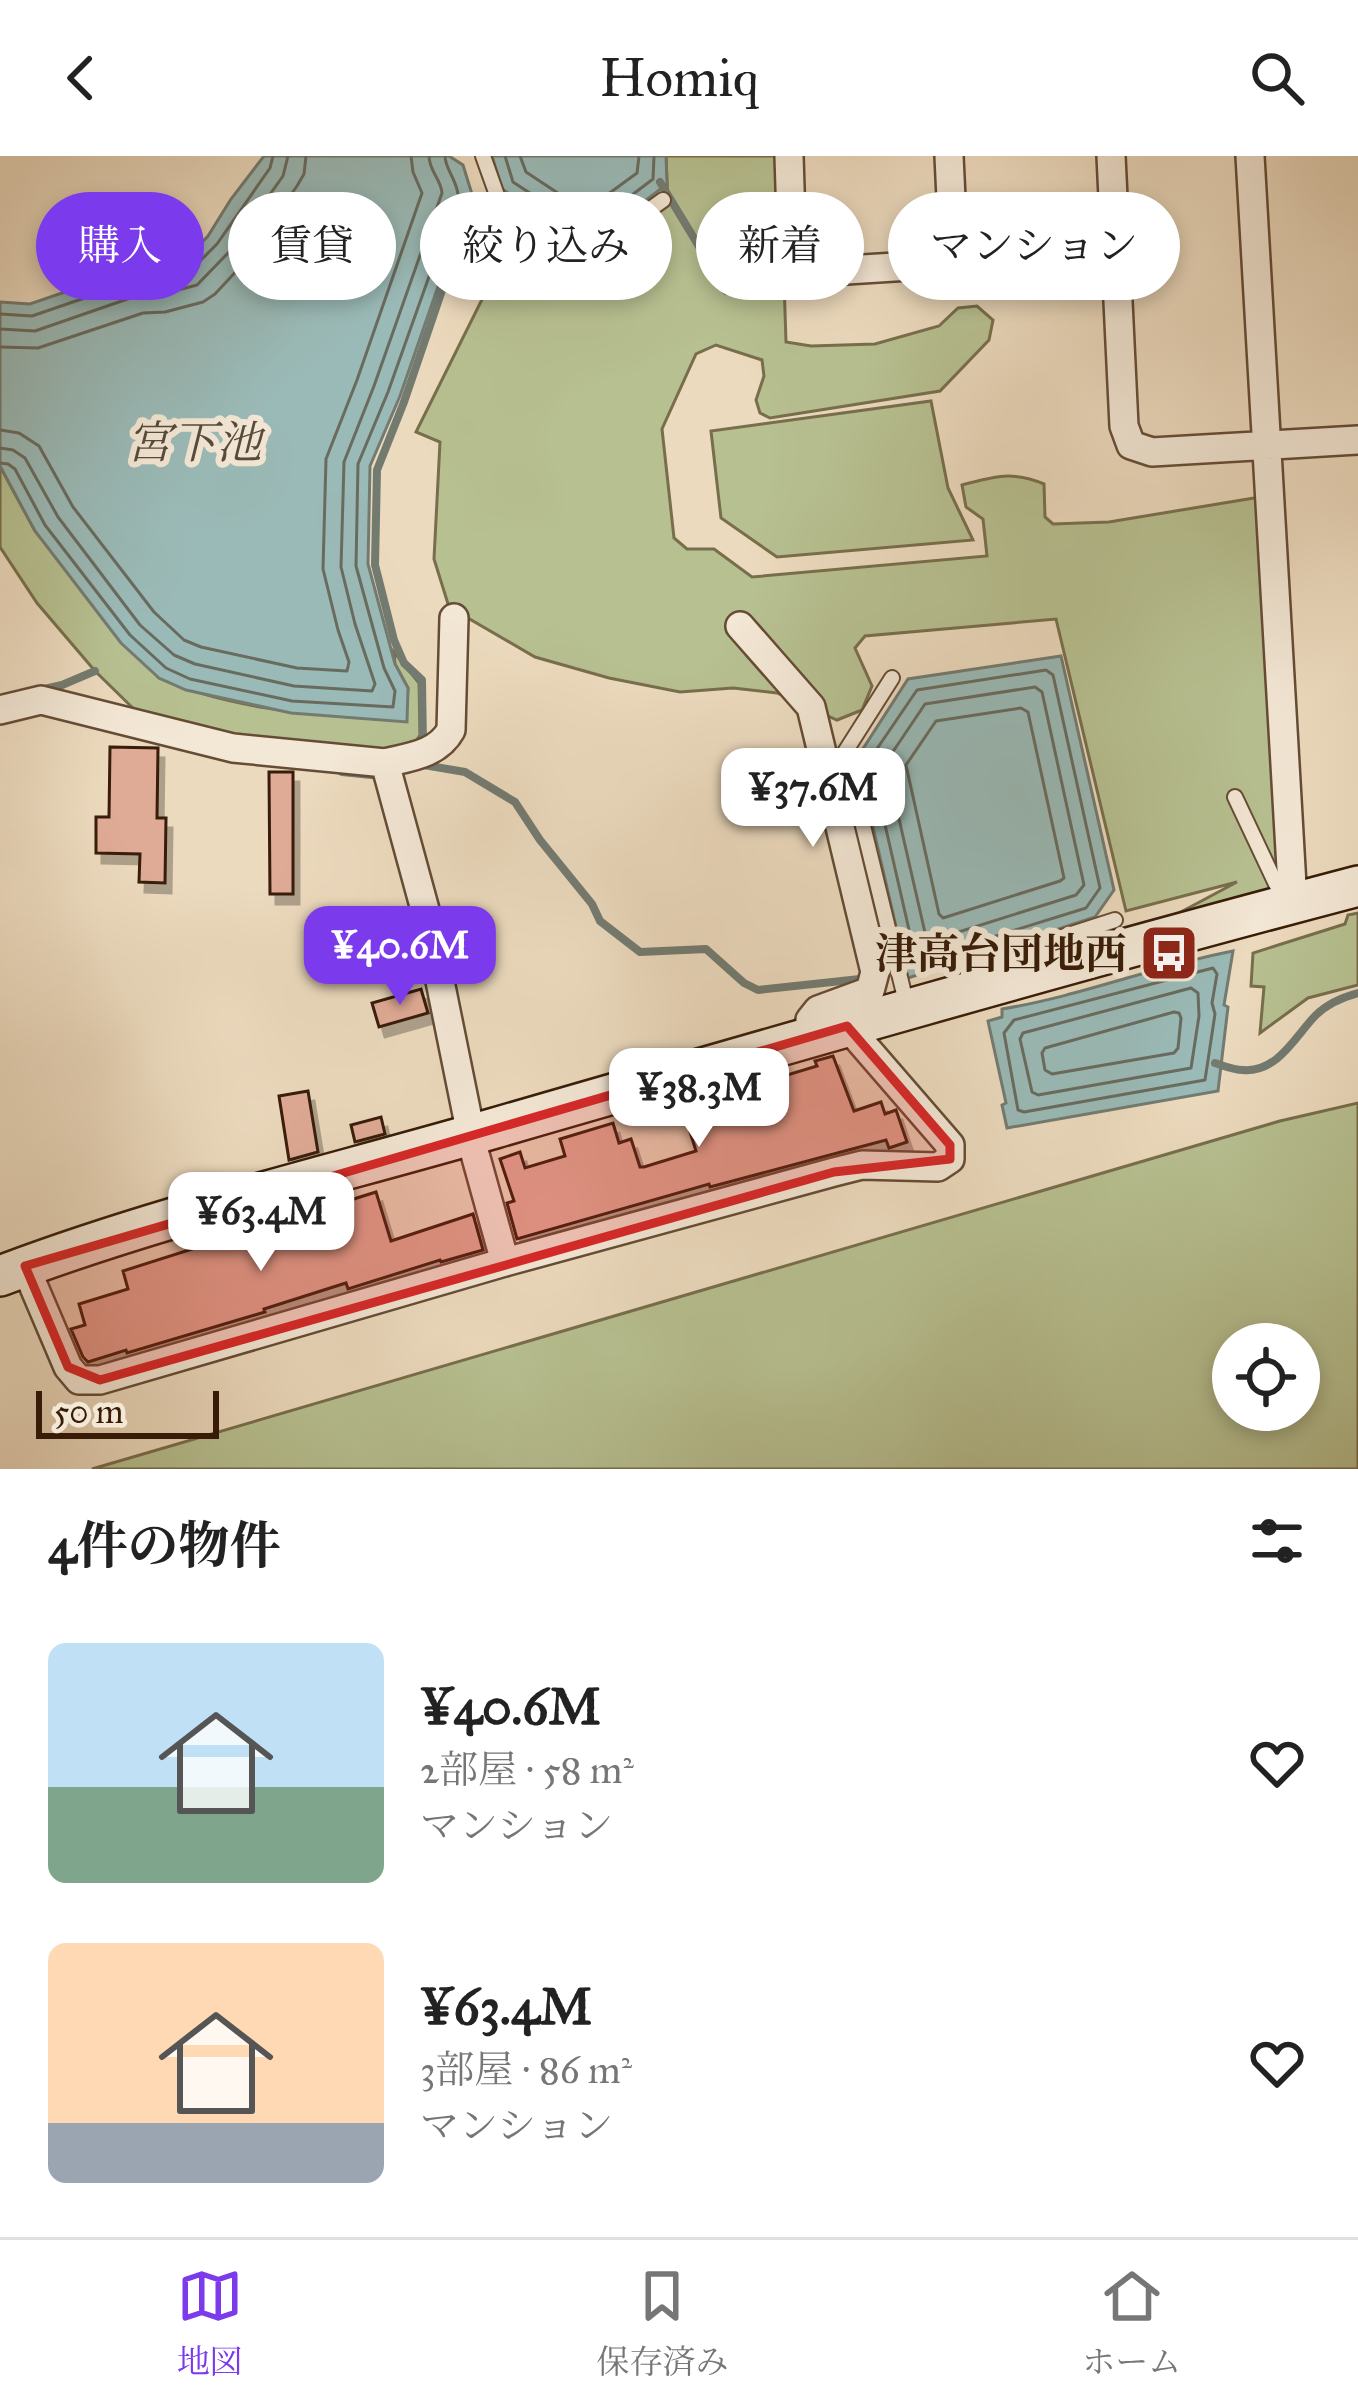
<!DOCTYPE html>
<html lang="ja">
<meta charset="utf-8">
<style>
body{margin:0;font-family:"IM FELL Great Primer","Noto Serif JP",serif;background:#f2f2f2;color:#222;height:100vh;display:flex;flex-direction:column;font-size:45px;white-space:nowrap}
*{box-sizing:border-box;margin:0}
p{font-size:39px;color:#767676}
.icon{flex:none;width:66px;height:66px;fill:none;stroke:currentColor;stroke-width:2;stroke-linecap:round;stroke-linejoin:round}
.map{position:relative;height:1313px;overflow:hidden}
.panel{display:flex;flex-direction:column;background:#fff;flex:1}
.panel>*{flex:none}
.banner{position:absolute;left:36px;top:36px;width:1287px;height:108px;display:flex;gap:24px}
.controls{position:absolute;left:1212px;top:1167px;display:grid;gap:24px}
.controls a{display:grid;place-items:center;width:108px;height:108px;border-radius:50%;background:#fff;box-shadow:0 6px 18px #0003;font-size:60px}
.scale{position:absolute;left:36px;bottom:30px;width:183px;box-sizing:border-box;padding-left:12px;border:6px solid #381c07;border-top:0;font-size:33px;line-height:42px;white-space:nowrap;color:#381c07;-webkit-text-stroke:9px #f3e7d5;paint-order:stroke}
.price{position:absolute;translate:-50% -102px;padding:0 27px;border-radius:24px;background:#fff;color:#222;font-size:39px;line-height:78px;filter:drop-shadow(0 3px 6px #0008)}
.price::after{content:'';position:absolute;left:50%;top:72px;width:36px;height:27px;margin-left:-18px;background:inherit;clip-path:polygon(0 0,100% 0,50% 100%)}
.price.selected{background:#7c3aed;color:#fff}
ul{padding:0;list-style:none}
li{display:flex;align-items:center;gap:36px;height:300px;padding:0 48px}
li span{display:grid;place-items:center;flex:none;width:336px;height:240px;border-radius:18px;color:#555}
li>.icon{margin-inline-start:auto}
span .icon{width:144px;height:144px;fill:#fffc;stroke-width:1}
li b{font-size:51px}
h2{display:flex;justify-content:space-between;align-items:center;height:144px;padding:0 48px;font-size:51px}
.chip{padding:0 42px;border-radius:54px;background:#fff;box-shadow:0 6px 18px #0003;font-size:42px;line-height:108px}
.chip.selected{background:#7c3aed;color:#fff}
header{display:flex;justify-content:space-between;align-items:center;height:156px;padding:0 48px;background:#fff;font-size:54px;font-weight:600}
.dock{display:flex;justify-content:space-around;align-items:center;height:168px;border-top:3px solid #e0e0e0;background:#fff;font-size:33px;color:#767676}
.dock a{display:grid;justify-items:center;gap:6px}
.dock .selected{color:#7c3aed}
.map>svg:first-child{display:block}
.green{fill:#b7c091;stroke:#786e4c;stroke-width:3;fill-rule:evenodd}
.water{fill:#9abab7;stroke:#737b71;stroke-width:3}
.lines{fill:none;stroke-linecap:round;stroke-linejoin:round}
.shore{stroke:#696b5f;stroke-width:3}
.stream{stroke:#737b71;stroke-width:8}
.building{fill:#e0ab96;stroke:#381c07;stroke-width:3;filter:url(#shadow)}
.lane-casing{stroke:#654c35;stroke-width:18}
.street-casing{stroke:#654c35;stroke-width:32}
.secondary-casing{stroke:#381c07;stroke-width:44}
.lane{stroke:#f3e7d5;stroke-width:14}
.street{stroke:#f3e7d5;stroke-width:27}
.secondary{stroke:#f3e7d5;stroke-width:39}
.marked{fill:#d62828;fill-opacity:0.2;stroke:#d62828;stroke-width:9;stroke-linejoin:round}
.labels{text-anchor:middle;stroke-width:12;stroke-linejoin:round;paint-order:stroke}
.poi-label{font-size:42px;font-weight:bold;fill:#381c07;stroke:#f3e7d5;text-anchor:end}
.water-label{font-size:45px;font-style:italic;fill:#554b3c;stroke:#f3e7d5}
</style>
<header><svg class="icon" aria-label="back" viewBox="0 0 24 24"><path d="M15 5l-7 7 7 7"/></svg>Homiq<svg class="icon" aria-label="search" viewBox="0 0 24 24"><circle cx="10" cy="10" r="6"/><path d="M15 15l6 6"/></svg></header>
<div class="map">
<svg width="1358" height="1313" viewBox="0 0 1358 1313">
<defs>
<filter id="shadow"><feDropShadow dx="6" dy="10" stdDeviation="0" flood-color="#0004"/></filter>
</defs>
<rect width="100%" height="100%" fill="#ecdabe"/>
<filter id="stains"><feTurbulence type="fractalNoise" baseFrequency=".00167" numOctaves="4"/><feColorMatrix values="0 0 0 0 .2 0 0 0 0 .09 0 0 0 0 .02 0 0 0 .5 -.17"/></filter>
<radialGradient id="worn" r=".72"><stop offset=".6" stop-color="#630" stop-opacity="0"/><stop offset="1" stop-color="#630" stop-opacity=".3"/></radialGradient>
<!-- green -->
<path class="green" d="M666,0H780L786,186L811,190L875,188L939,170L958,152L977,150L993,164L989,184L940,235L770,262L760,257L756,244L764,220L762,204L716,189L696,198L662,273L674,382L687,393H714L752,421L987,400L983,363L966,351L962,329C995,320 1012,315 1044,328L1045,361L1053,368L1109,366L1260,341L1277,713L1242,640L1230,646L1272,733L1268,738L1149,773L1237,726L1126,755L1056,463L865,480L855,492L872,530L862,554L837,564L777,537L733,532L680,536L609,522L535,501L449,451L434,403L440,286L416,276L520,67L586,107L668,50Z
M931,245L948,332L973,384L777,401L721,362L711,275Z
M0,310L35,375L159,522C236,556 323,559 406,565L408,532L395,508L394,496L419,527L420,579L413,590L384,594L235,585L142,561L95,515L37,447L0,391Z
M1358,757V829L1308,842L1260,877L1264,831L1251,830L1253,797L1345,768L1348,759Z
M1358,947V1313H92L1280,965ZM1233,1188H1299V1254H1233Z"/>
<!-- water -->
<path class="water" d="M264,0H449L463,9L475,48L466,50L400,240L370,310L368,408L395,508L408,532L407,566L291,557L186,534L159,522L121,487L35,375L0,310V146L30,148L135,112H158L183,106L208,80L231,43Z
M492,0H666L667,28L587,90L502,33Z
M1061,500L1114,734L1095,761L908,822L857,602L908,523Z
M1233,795L1224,849L1228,851L1218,935L1007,972L1002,949L1006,947L988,865L1002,861V853C1081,840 1155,810 1233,795Z"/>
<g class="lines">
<!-- shore -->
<path class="shore" d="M505,0L513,26L586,74L653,23L654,0
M520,0L526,16L585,55L637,17L639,0
M0,158L32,160L137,124L160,123L188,117L217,88L270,12L273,0
M0,173L35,175L139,139L163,138L197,129L228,97L283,20L288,0
M0,191L38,192L143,157L165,156L203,146L215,138L242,109L297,30L304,18L306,0
M0,274L19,277L39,290L73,351L154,456L184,484L201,491L297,512L347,515L349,506L338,474L323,413L326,303L357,224L422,37L413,16L411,0
M0,292L13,294L25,302L58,361L140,469L174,499L195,508L294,530L372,535L375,528L355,468L341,411L344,306L374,230L442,37C441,23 429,15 429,0
M0,307L8,308L15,313L45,369L130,479L166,512L190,523L292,545L393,551L395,535L384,512L356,410L358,308L388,236L458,39C457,24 445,13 445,0
M1046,514L1053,519L1100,732L1086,752L919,804L915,800L870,603L917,534Z
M1035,531L1042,536L1084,729L1076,739L930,785L926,781L886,606L925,548Z
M1021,552L1028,556L1064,722L1060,725L943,762L939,758L906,609L936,565Z
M1213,812L1217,818L1212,847L1215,858L1205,924L1024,956L1018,954L1004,877L1014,864Z
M1191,832L1198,837L1199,860L1191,912L1038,939L1032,936L1020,883L1023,877Z
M1174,856L1179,857L1181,862L1178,892L1174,897L1052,918L1045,914L1042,897L1045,892Z"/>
<!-- stream -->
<path class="stream" d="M660,26L726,135
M40,534L62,529L95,515
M423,589L422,524L404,507L394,484L375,409L377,314L404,246L470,52L479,49L500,61L503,57
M424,609L465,616L515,646L540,684L592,748L600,765L640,796L706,793L744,827L758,834L860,823
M342,616L381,620
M1215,907C1224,910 1234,914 1243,914C1278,917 1296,879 1316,859C1327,848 1343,841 1358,837"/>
</g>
<!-- building -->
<path class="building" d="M110,591L158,592L157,662H166L165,727L139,726L140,698L96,697V661H109Z
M269,616H293V738H270Z
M421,833L428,857L379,871L372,847Z
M833,900L854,955L881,946L885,958L896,954L907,986L889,992L886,984L856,992L710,1031L709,1028L517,1083L507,1047L514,1045L500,1003L520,996L525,1012L565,1000L560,983L613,967L619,987L631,983L640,1011H644L696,995L682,950L705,943L707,950L743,939L741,933L817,910L815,905Z
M308,935L318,996L289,1004L279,940Z
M381,961L385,978L355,986L351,969Z
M376,1036L391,1085L473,1058L483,1094L441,1106L440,1104L348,1133L346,1127L264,1153L265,1156L127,1197L126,1194L88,1206L83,1201L71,1173L85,1169L79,1148L128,1133L123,1115L252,1074L249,1065L285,1055L287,1064Z"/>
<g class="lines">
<defs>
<path id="lane" d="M483,0L498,42L585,100L663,44
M892,522L845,596L907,850
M1235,641L1276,728L1290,743
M981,830L975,809L1115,764"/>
<path id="street" d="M789,0L792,95L797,110L815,116L1116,97
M949,0L954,106
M1111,0L1124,270L1131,289L1152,296L1358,284
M1250,0L1293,747
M740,470L811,551L875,816L870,835L818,854L810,864L812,880
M0,554L41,544L233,592L385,607L427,761L475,998L505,1106
M385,607C410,601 438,598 451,574L454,462
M25,1110L68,1211L79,1224H100L505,1106L834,1016L862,1009L938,1011L950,1003V989L847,870"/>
<path id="secondary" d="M0,1120C161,1059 329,1020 495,972C782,889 1069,806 1358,730"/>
</defs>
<!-- lane casing -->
<use href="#lane" class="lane-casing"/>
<!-- street casing -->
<use href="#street" class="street-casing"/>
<!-- secondary casing -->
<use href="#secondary" class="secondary-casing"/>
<!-- lane -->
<use href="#lane" class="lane"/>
<!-- street -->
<use href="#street" class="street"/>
<!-- secondary -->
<use href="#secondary" class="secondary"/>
</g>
<!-- marked area -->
<path class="marked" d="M847,870L950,989V1003L834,1016L100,1224L68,1211L25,1110Z"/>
<!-- icons -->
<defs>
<symbol id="bus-square" viewBox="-11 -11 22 22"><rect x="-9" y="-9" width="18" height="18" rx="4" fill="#8f2418" stroke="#f3e7d5"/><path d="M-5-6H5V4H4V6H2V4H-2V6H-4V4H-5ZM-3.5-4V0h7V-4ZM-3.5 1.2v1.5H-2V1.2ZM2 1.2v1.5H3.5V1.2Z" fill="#fff"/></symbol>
</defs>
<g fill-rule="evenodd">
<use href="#bus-square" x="1136" y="764" width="66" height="66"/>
</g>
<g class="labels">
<!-- poi labels -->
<g class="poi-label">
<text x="1127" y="812">津高台団地西</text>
</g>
<!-- water labels -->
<g class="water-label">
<text x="194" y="302">宮下池</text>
</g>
</g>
<rect width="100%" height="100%" filter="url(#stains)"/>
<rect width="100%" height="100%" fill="url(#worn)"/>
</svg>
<div class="controls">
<a><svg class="icon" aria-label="locate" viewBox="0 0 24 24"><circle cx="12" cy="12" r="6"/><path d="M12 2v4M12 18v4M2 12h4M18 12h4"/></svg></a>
</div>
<div class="scale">50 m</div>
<b class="price" style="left:813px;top:694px">¥37.6M</b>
<b class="price selected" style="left:400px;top:852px">¥40.6M</b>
<b class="price" style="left:699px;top:994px">¥38.3M</b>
<b class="price" style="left:261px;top:1118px">¥63.4M</b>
<div class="banner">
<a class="chip selected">購入</a>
<a class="chip">賃貸</a>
<a class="chip">絞り込み</a>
<a class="chip">新着</a>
<a class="chip">マンション</a>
</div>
</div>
<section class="panel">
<h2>4件の物件<svg class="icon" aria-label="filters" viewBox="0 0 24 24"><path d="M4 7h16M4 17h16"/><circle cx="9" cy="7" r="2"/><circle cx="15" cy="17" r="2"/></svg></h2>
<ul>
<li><span style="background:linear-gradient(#bfe0f5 60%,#7fa58c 0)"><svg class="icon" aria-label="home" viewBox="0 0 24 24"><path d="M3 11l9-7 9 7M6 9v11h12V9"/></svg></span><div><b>¥40.6M</b><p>2部屋 · 58 m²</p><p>マンション</p></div><svg class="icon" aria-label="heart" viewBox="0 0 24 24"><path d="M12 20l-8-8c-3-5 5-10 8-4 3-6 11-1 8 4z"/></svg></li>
<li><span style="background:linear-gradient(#ffd9b3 75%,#9aa5b1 0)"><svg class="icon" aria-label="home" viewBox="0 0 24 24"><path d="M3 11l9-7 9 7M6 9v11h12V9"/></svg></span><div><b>¥63.4M</b><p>3部屋 · 86 m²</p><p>マンション</p></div><svg class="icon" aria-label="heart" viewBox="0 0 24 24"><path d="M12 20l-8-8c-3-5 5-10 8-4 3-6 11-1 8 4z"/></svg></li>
</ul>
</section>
<nav class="dock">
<a class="selected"><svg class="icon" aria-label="map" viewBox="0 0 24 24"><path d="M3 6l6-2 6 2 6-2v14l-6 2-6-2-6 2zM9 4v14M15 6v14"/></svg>地図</a>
<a><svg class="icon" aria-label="saved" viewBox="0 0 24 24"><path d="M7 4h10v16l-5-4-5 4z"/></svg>保存済み</a>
<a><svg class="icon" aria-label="home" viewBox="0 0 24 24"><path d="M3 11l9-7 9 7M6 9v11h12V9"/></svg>ホーム</a>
</nav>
